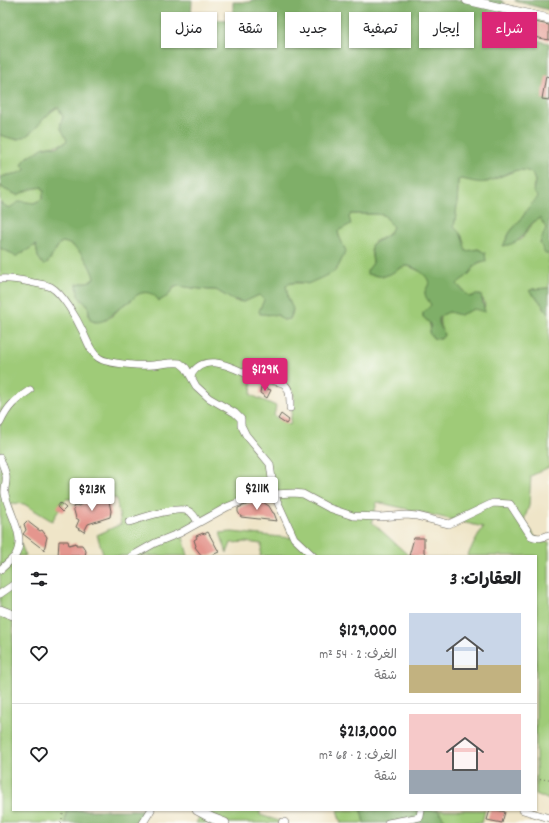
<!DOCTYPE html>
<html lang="ar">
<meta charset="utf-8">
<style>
body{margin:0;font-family:Dekko,"Playpen Sans Arabic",sans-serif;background:#f6f6f6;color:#202124;direction:rtl;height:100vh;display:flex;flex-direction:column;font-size:15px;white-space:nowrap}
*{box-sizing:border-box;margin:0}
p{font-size:13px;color:#757577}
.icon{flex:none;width:22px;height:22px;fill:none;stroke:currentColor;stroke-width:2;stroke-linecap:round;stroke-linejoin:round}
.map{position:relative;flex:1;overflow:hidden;direction:ltr}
.drawer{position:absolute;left:12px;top:555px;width:525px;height:256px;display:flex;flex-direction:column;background:#fff;border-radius:0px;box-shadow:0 1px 3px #0004;direction:rtl}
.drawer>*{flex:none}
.top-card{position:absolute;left:12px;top:12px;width:525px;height:36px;direction:rtl;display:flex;gap:8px}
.price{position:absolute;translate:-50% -34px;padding:0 9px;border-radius:4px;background:#fff;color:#222;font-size:13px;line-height:26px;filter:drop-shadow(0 1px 2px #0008)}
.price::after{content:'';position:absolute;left:50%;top:24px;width:12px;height:9px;margin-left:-6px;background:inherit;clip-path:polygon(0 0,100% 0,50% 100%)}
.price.current{background:#db2777;color:#fff}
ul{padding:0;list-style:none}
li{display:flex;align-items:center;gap:12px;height:100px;padding:0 16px}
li+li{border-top:1px solid #e0e0e0}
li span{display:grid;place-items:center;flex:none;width:112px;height:80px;border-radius:0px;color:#555}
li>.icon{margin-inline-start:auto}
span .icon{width:48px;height:48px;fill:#fffc;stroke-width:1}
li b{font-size:17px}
h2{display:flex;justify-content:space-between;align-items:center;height:48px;padding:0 16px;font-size:17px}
.pill{padding:0 14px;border-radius:0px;background:#fff;box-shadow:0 1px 3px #0004;font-size:14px;line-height:36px}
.pill.current{background:#db2777;color:#fff}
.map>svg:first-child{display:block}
.green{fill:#9fcb78;stroke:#5e744a;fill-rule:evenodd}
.forest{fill:#7faf68;stroke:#4e6642}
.building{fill:#e4968e}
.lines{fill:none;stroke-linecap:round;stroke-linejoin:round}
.street-casing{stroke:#666258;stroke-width:8}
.secondary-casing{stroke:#666258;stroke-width:10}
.path{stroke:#666258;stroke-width:1;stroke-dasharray:1 3;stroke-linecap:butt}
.street{stroke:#fff;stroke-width:7}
.secondary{stroke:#fff;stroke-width:9}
</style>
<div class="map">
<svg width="549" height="823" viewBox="0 0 549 823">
<rect width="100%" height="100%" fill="#fdfcf7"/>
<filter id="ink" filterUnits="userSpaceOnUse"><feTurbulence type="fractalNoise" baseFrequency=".025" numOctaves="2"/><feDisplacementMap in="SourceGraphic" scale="8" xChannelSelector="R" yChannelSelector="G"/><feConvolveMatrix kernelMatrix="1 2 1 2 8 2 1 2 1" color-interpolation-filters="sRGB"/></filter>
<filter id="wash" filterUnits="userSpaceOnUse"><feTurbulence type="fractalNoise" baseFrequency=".012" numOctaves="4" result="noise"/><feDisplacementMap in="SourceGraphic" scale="16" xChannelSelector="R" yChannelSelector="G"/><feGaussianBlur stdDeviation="0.9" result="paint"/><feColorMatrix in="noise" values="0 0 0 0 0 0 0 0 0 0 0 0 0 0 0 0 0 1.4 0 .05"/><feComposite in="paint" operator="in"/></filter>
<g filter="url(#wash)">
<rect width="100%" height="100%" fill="#efe5c8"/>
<!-- green -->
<path class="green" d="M59,107L63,117C57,130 64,130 67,141C56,148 52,143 43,148C37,151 32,155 26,158L27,169C16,177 10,172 0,178V135C5,136 11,139 16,139C33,138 43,114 59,107Z
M517,170H525L532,173L535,181L533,188L538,197L528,208L522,218L510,232L505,242L521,240C527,232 530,223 540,218L546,228L540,243L549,254V288L533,289L529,291L537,298L545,309L549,313V467L531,476L529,506L524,520L538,541L549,542V800L536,794V556H467L483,527L377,502L372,522L409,556H260L262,544L246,542L231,543L227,553L220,533L232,532L291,538L271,481L181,530L188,556H104L97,535L121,524L116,498L66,499L52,521L24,504L10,503L18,538L26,556H13V810H68L66,813L65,823H0V248L11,253H23L29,248L36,245L38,257L47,264L60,243L63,242C79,245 90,264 94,278L91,281L77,284L81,300L88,305L89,317L94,322L106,320L112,316L123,305L130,301L136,295L143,292L152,293L160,300C169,296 172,288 178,286L208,290H216L235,301L244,302L259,295L264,300L263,304L260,308L267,315C274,313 278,315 283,320L290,319C296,307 291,309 288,300C287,295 287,291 286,286L289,283H304L334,272L338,267L345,251L339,236L338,230L350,224L349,217L351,214H376L383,215L386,217L393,227L389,234L374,242L371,249L373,264L367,271L371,275L384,276L405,266H408L424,273L429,280V284L425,292L431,305L423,313V317L429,322L433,338L441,339L444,335C440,327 435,313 449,312C453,312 455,314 459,314C464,315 469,309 474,308L481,311L485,306L483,299L475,295L470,297L467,295L457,284C460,280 463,279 467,276C475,269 472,263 486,261L482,251L478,249L466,252C462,239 465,237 454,227C457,211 458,196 458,180L461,179L487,182ZM252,380L291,389L294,395L290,425L274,416L276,406L251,395Z
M0,185L2,188L17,195L31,189L42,187L44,191L42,199L34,203L24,202L9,208L0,203Z
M203,810H260V815L286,823H196Z
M337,810H361L364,823H341Z
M438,810H485L482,823H447Z"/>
<!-- forest -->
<path class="forest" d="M0,0H192L191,19L233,20V2H251V0H499L504,2L500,32L549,43V254H545L540,243L546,228L540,218C522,226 529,242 503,246L510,232L522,218L528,208L538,197L533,192L535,181L532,173C515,164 502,178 486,182C479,184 468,180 461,179L458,180C458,196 457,211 454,227C465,237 462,239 466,251L478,249L485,253L486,261C473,262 476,267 469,274C466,278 460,280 457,284L467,295L470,297L475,295H481L485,312L474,309L460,315L449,312L442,315L439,318V323L444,335L441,339L433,338L429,333C433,325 429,322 423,317V313L431,305C429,301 426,299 425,294C424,289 431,285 428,280C425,273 412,265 405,266C398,268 393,274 385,276C380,277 373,275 367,274V271L373,263L371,245L389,234L393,227L386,217L383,215L376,214H351L349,217L351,224L338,231L339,236L346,251L338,267L334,272L310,283L307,284C300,281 290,282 286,286L287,290L288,298L293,309L290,319L283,320L278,315L260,314L259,311L264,300L259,295L244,302L231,299L216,290H208L178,286L174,287L168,296L159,301C154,293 146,290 137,295C134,297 133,300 130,301C128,303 124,304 122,306C112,313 104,327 90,320L88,305L78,296L77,284L91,281L94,278C90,264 79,245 63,242L60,243L49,261L44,266L38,257L36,245L17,256H14L11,253L0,248V203L9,208L20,201L34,203L42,199L44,191L42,187L31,189L17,195C6,189 0,191 0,178C9,173 17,176 26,169L22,165L26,158L36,153L42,148L50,146L57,147L67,141C64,130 57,130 63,117L58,107C43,114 33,139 16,139C11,139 5,136 0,135Z
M515,0H549V10L515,1Z
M549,288V313L537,298L529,291L533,289Z
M68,810H144L138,823H65L66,813Z
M361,810H438L447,823H364Z"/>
<g id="blocks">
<!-- building -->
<path class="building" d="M516,18L549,25V40L513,33Z
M546,76L549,77V100L542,99Z
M261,387L271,390L267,398L260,393Z
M281,414L289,420L286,424L278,419Z
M103,497H108L111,511L110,517L88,524L84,532L76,527L79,520L76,518L73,507L77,505L78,506L90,500Z
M256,501H261L269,506L273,513H274L277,521L241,517L238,512V508Z
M60,503L66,508L62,512L57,507Z
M27,521L40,531L42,530L47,537L44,550L23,534L26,530L24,524Z
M208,532L219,552L210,556H202L195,547L196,546L194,540L197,538L196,536L203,533L204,534Z
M414,538H424V552L427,556H409Z
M59,541H68L69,545L76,543V545H82L86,551L85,556H58Z
M490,810H497L505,812L502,823L487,820Z"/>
</g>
</g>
<g filter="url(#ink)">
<use href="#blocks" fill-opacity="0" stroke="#666258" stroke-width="1"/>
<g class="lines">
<defs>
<path id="street" d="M0,279C10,278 20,280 30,282C37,284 44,284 51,287C63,294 77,319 83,332C87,340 91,353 99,358C107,364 142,366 153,365C163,364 171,362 180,363L186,368L196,386L209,398L235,413L241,419V425L246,435L270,464L274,494L294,493L303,494L329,508L353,516L380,517L406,515L417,516L449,524L493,503L510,504L531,536C538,539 542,538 549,535
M191,375C206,349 237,371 257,378C264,380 279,380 284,384C291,389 290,401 290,408
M0,423C8,406 15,400 30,390
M0,458C2,464 5,470 6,476C7,482 4,488 5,494C9,514 27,537 15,556
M129,522C142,518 176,506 188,511C193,513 196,518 198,523
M132,556L155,543L180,533L227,507L262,493L274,494L294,538L313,556
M0,570L13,558
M0,594L13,585
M523,810L549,818
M143,823L151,810
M388,823L420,817L421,810"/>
<path id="secondary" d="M467,0L549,19
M0,610L13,615
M197,810L212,818L225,823
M283,823H284"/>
</defs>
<!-- street casing -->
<use href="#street" class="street-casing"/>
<!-- secondary casing -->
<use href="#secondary" class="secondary-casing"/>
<!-- path -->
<path class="path" d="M536,780L549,779
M61,823L64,810"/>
<!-- street -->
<use href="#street" class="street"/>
<!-- secondary -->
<use href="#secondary" class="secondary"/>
</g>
</g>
</svg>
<b class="price current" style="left:265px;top:392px">$129K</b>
<b class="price" style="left:257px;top:511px">$211K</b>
<b class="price" style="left:92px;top:512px">$213K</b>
<div class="top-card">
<a class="pill current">شراء</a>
<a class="pill">إيجار</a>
<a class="pill">تصفية</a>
<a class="pill">جديد</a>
<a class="pill">شقة</a>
<a class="pill">منزل</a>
</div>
<section class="drawer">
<h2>العقارات: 3<svg class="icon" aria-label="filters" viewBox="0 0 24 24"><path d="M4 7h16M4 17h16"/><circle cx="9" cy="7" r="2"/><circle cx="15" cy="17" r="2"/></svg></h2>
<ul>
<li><span style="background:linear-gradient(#c9d6e8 65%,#c2b280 0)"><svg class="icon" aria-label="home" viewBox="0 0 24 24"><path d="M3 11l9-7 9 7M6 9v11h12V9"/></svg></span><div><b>$129,000</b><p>الغرف: 2 · 54 m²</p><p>شقة</p></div><svg class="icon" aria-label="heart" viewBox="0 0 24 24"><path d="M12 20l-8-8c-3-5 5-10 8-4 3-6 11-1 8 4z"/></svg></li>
<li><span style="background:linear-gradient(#f6c9c9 70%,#9aa5b1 0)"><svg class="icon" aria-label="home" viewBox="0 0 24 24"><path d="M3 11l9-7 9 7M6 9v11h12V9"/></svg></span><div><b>$213,000</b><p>الغرف: 2 · 68 m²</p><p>شقة</p></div><svg class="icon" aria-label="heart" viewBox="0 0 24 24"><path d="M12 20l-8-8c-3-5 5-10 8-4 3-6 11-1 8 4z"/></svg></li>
</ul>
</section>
</div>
